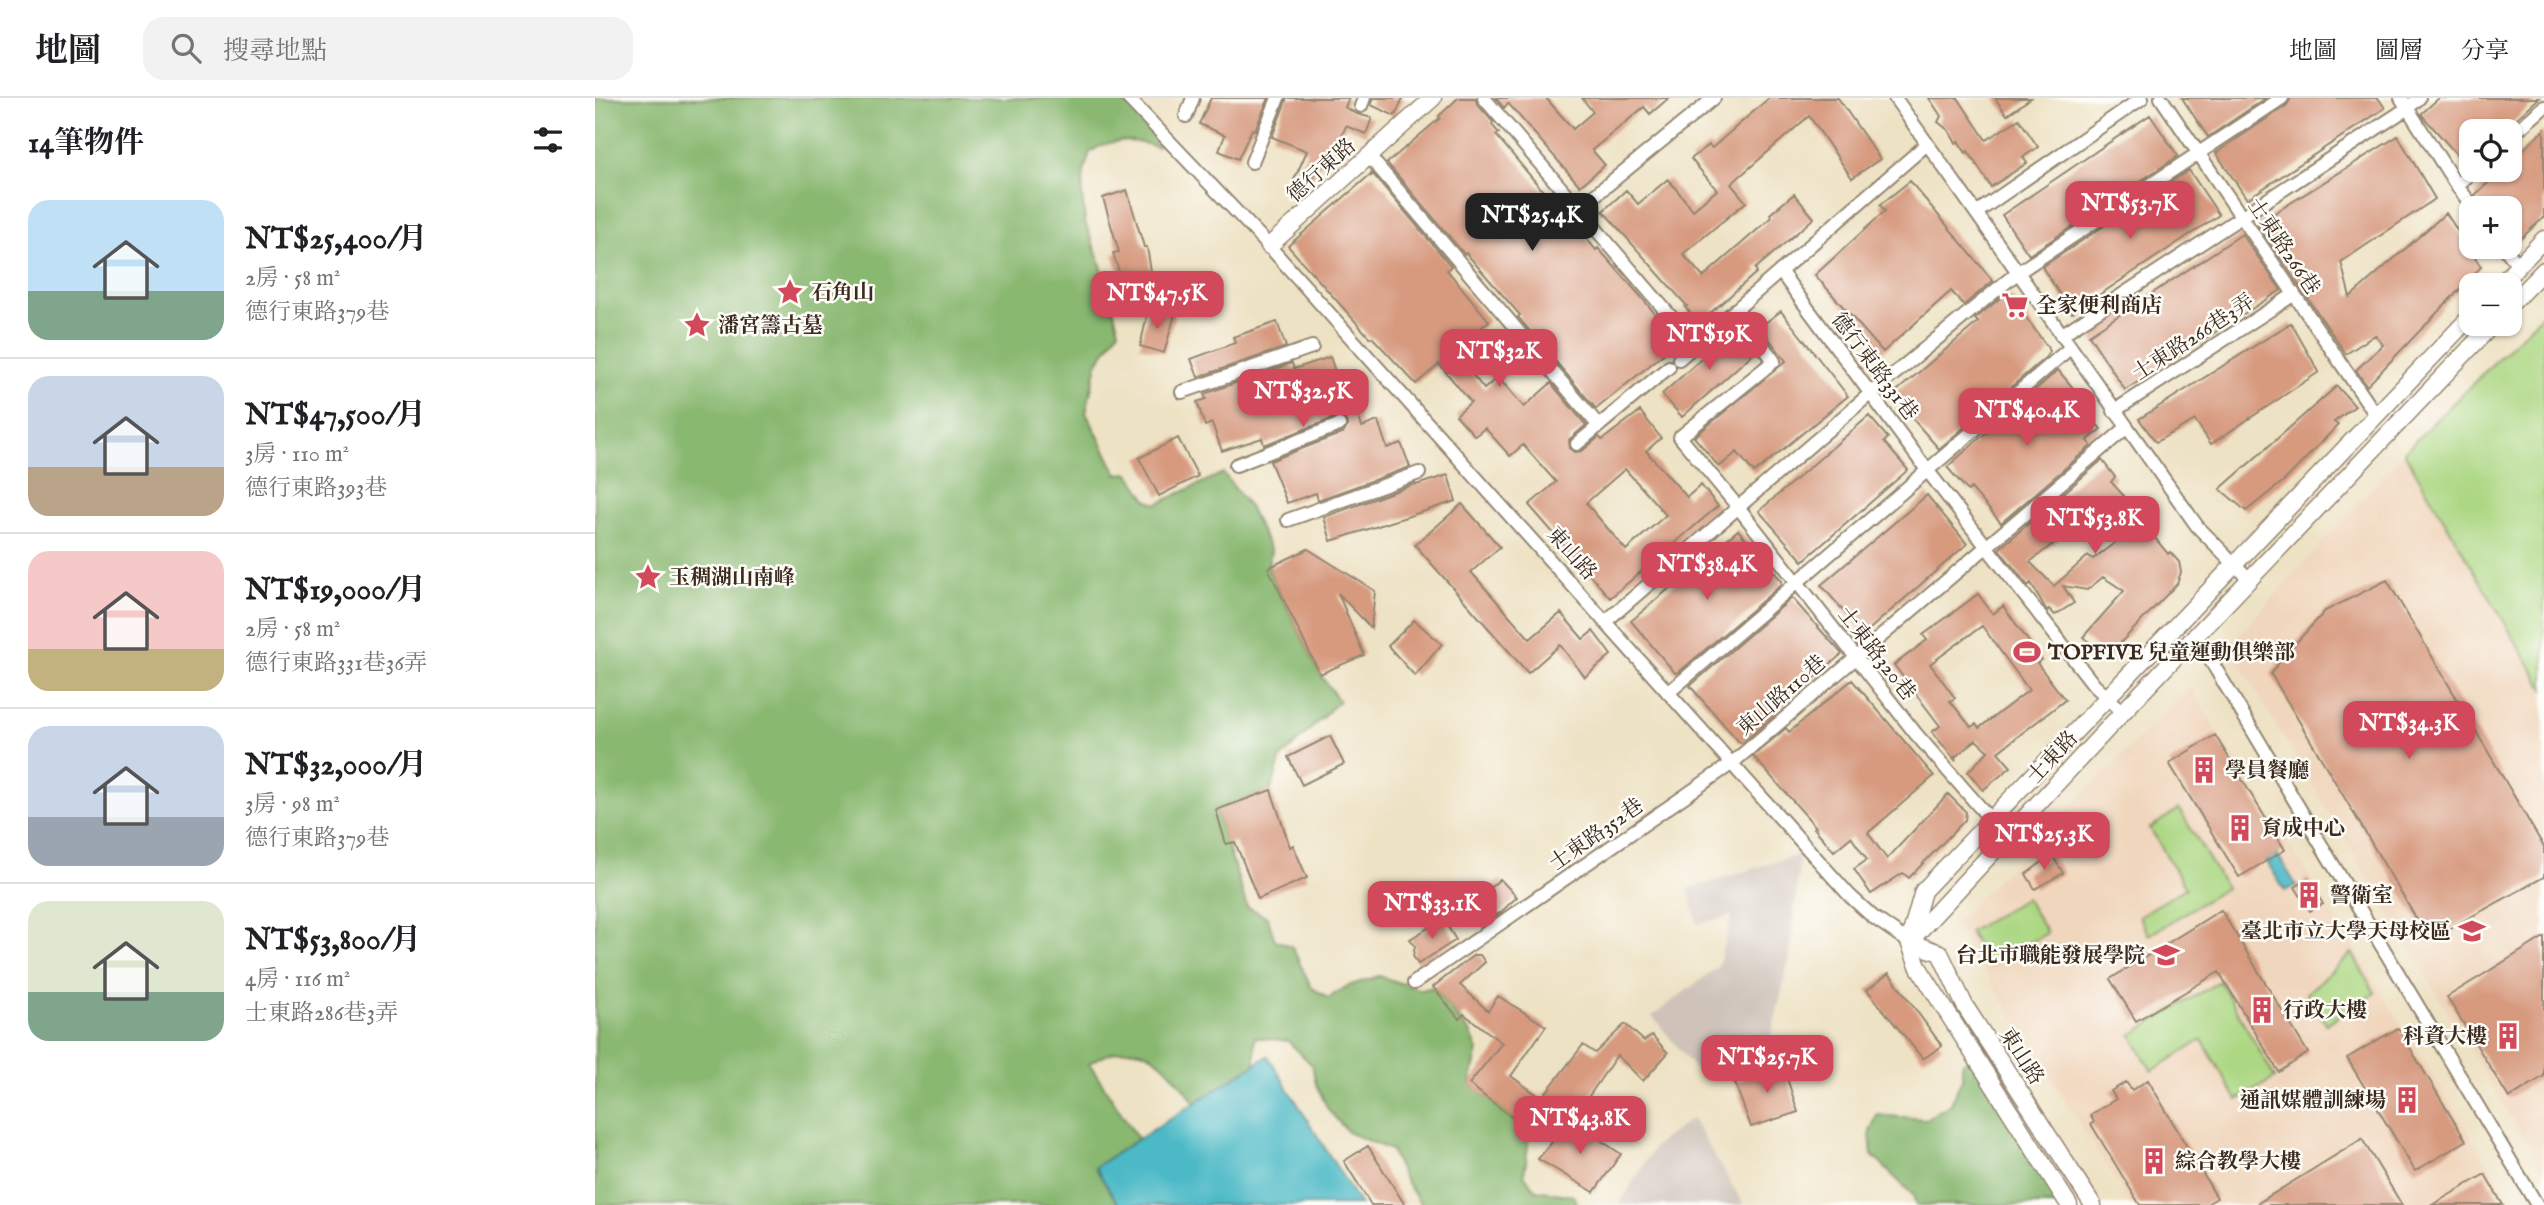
<!DOCTYPE html>
<html lang="zh-TW">
<meta charset="utf-8">
<style>
body{margin:0;font-family:"IM FELL English","Noto Serif TC",serif;background:#f2f2f2;color:#202124;height:100vh;display:flex;flex-direction:column;font-size:26px;white-space:nowrap}
*{box-sizing:border-box;margin:0}
p{font-size:23px;color:#757577}
.icon{flex:none;width:38px;height:38px;fill:none;stroke:currentColor;stroke-width:2;stroke-linecap:round;stroke-linejoin:round}
.map{position:relative;flex:1;overflow:hidden}
.details{display:flex;flex-direction:column;background:#fff;width:595px}
.details>*{flex:none}
.fabs{position:absolute;left:1864px;top:21px;display:grid;gap:14px}
.fabs a{display:grid;place-items:center;width:63px;height:63px;border-radius:14px;background:#fff;box-shadow:0 2px 5px #0004;font-size:35px}
.price{position:absolute;translate:-50% -60px;padding:0 16px;border-radius:14px;background:#d1495b;color:#fff;font-size:23px;line-height:46px;filter:drop-shadow(0 2px 4px #0008)}
.price::after{content:'';position:absolute;left:50%;top:42px;width:21px;height:16px;margin-left:-10px;background:inherit;clip-path:polygon(0 0,100% 0,50% 100%)}
.price.current{background:#222;color:#fff}
ul{padding:0;list-style:none}
li{display:flex;align-items:center;gap:21px;height:175px;padding:0 28px}
li+li{border-top:2px solid #e0e0e0}
li span{display:grid;place-items:center;flex:none;width:196px;height:140px;border-radius:21px;color:#555}
li>.icon{margin-inline-start:auto}
span .icon{width:84px;height:84px;fill:#fffc;stroke-width:1}
li b{font-size:30px}
h2{display:flex;justify-content:space-between;align-items:center;height:84px;padding:0 28px;font-size:30px}
header{display:flex;align-items:center;gap:42px;box-sizing:border-box;height:98px;padding:0 35px;background:#fff;border-bottom:2px solid #e0e0e0}
header strong{font-size:33px}
nav{display:flex;gap:38px;margin-inline-start:auto;font-size:24px}
.search{width:490px;height:63px;background:#f2f2f2;display:flex;align-items:center;gap:18px;box-sizing:border-box;padding:0 24px;border-radius:21px;color:#757577;font-size:26px}
main{display:flex;flex:1;min-height:0}
.map>svg:first-child{display:block}
.built{fill:#f0d6bc}
.industrial{fill:#cec2b9}
.green{fill:#acd783;stroke:#748050;stroke-width:2}
.forest{fill:#89b871;stroke:#627148;stroke-width:2}
.water{fill:#4cb9c6;stroke:#447272;stroke-width:2}
.building{fill:#d79a7f;fill-rule:evenodd}
.lines{fill:none;stroke-linecap:round;stroke-linejoin:round}
.minor-casing{stroke:#948671;stroke-width:16}
.tertiary-casing{stroke:#948671;stroke-width:19}
.minor{stroke:#fff;stroke-width:12}
.tertiary{stroke:#fff;stroke-width:16}
.labels{text-anchor:middle;stroke-width:5;stroke-linejoin:round;paint-order:stroke}
.street-label{font-size:21px;fill:#3b2a1e;stroke:#fdfcf7}
.poi-label{font-size:21px;font-weight:bold;fill:#3b2a1e;stroke:#fdfcf7;text-anchor:start}
</style>
<header>
<strong>地圖</strong>
<div class="search"><svg class="icon" aria-label="search" viewBox="0 0 24 24"><circle cx="10" cy="10" r="6"/><path d="M15 15l6 6"/></svg>搜尋地點</div>
<nav><a>地圖</a><a>圖層</a><a>分享</a></nav>
</header>
<main>
<section class="details">
<h2>14筆物件<svg class="icon" aria-label="filters" viewBox="0 0 24 24"><path d="M4 7h16M4 17h16"/><circle cx="9" cy="7" r="2"/><circle cx="15" cy="17" r="2"/></svg></h2>
<ul>
<li><span style="background:linear-gradient(#bfe0f5 65%,#7fa58c 0)"><svg class="icon" aria-label="home" viewBox="0 0 24 24"><path d="M3 11l9-7 9 7M6 9v11h12V9"/></svg></span><div><b>NT$25,400/月</b><p>2房 · 58 m²</p><p>德行東路379巷</p></div></li>
<li><span style="background:linear-gradient(#c9d6e8 65%,#b9a48a 0)"><svg class="icon" aria-label="home" viewBox="0 0 24 24"><path d="M3 11l9-7 9 7M6 9v11h12V9"/></svg></span><div><b>NT$47,500/月</b><p>3房 · 110 m²</p><p>德行東路393巷</p></div></li>
<li><span style="background:linear-gradient(#f6c9c9 70%,#c2b280 0)"><svg class="icon" aria-label="home" viewBox="0 0 24 24"><path d="M3 11l9-7 9 7M6 9v11h12V9"/></svg></span><div><b>NT$19,000/月</b><p>2房 · 58 m²</p><p>德行東路331巷36弄</p></div></li>
<li><span style="background:linear-gradient(#c9d6e8 65%,#9aa5b1 0)"><svg class="icon" aria-label="home" viewBox="0 0 24 24"><path d="M3 11l9-7 9 7M6 9v11h12V9"/></svg></span><div><b>NT$32,000/月</b><p>3房 · 98 m²</p><p>德行東路379巷</p></div></li>
<li><span style="background:linear-gradient(#dfe7d0 65%,#7fa58c 0)"><svg class="icon" aria-label="home" viewBox="0 0 24 24"><path d="M3 11l9-7 9 7M6 9v11h12V9"/></svg></span><div><b>NT$53,800/月</b><p>4房 · 116 m²</p><p>士東路286巷3弄</p></div></li>
</ul>
</section>
<div class="map">
<svg width="1949" height="1107" viewBox="0 0 1949 1107">
<rect width="100%" height="100%" fill="#fdfcf7"/>
<filter id="ink" filterUnits="userSpaceOnUse"><feTurbulence type="fractalNoise" baseFrequency=".0143" numOctaves="2"/><feDisplacementMap in="SourceGraphic" scale="14" xChannelSelector="R" yChannelSelector="G"/><feConvolveMatrix kernelMatrix="1 2 1 2 8 2 1 2 1" color-interpolation-filters="sRGB"/></filter>
<filter id="wash" filterUnits="userSpaceOnUse"><feTurbulence type="fractalNoise" baseFrequency=".00686" numOctaves="4" result="noise"/><feDisplacementMap in="SourceGraphic" scale="28" xChannelSelector="R" yChannelSelector="G"/><feGaussianBlur stdDeviation="1.57" result="paint"/><feColorMatrix in="noise" values="0 0 0 0 0 0 0 0 0 0 0 0 0 0 0 0 0 1.4 0 .05"/><feComposite in="paint" operator="in"/></filter>
<g filter="url(#wash)">
<rect width="100%" height="100%" fill="#eee2c4"/>
<!-- built -->
<path class="built" d="M1809,354L1949,591V1075L1634,548Z
M1595,589L1742,823L1919,1107H1536L1359,825Z"/>
<!-- industrial -->
<path class="industrial" d="M1205,756L1195,858L1174,948L1109,982L1057,918L1123,869L1137,818L1102,826L1094,791Z
M1097,1020L1149,1107H1024L1060,1048Z"/>
<!-- green -->
<path class="green" d="M1949,215V591L1809,354Z
M1584,711L1631,790L1554,837L1544,818L1591,790L1555,730Z
M1431,800L1452,835L1395,868L1374,834Z
M1757,855L1780,895L1731,926L1712,895Z
M1625,883L1680,980L1642,1002L1607,942L1557,973L1536,937Z"/>
<!-- forest -->
<path class="forest" d="M0,0H525L566,42V46L562,49C537,41 518,39 495,54L489,73L487,97L490,124L506,167L524,232L502,266L491,314L522,376L534,375L552,402L562,406L628,375L654,409L676,453L673,470L725,576L744,603L686,660L676,692L621,712L652,809L672,819L680,842L697,849L716,889L733,900L753,888L784,878L826,892L838,889L875,934L883,952L875,986L932,1031L933,1048L929,1077L941,1092L978,1098L983,1107H826L807,1077L796,1052L754,1035L734,1013L721,986L717,967L693,943L660,939V967L600,1005C567,962 550,934 494,965L543,1041L500,1069L524,1107H0Z
M1374,960L1466,1107H1321L1318,1097L1277,1057L1275,1034L1282,1017L1330,1021L1356,1006L1367,981V966Z"/>
<!-- water -->
<path class="water" d="M1682,756L1701,787L1690,793L1671,762Z
M673,958L765,1107H524L500,1069Z"/>
<g id="blocks">
<!-- building -->
<path class="building" d="M616,0H674L660,32L657,31L643,61L624,53L630,37L604,26Z
M692,0H754L750,9L762,16L777,20L771,36L751,28L740,53L736,51L729,68L724,66L715,88L699,82L712,53L677,39Z
M778,0H808L800,18L776,7Z
M863,0H880L882,6L898,24L897,27L904,35L901,37L953,99L955,97L1001,152L1003,150L1048,201L1083,244L1001,311L923,219L925,217L871,155L869,156L792,65L845,20L844,18Z
M901,0H951L978,31L998,14L987,0H1074L1055,16L1049,9L997,52L1010,67L985,88L913,5L909,10Z
M1174,0H1243L1285,61L1257,80L1214,18L1136,86L1151,104L1088,156L1108,179L1177,119L1175,116L1199,96L1219,120L1160,171L1162,174L1104,225L1090,209L1092,208L1008,113L1031,92L1043,106L1073,81L1098,112L1122,92L1096,61L1114,47L1117,50Z
M1334,0H1363L1391,42L1424,21L1443,49L1428,59L1432,65L1396,89L1373,53L1371,55L1363,43L1361,45L1353,32L1343,24L1346,18Z
M1400,0H1436L1412,17Z
M1587,0H1671L1613,39Z
M1696,0H1783L1790,10L1652,101L1621,55L1692,7Z
M1844,0H1944L1908,33H1876V64L1871,67L1826,16Z
M1555,17L1583,58L1434,157L1407,117Z
M1949,32V119L1919,147L1914,142V110H1888L1880,97L1907,72H1914V65Z
M1803,38L1840,101L1746,164L1755,199L1851,115L1886,169L1772,288L1761,272L1788,247L1780,237L1751,256L1662,126Z
M1594,72L1624,117L1477,215L1447,169Z
M776,76L775,79L778,76L856,168L852,172L894,223L859,253L889,291L903,279L929,309L956,285L991,327L974,342L975,351L980,354L987,353L1004,339L1007,342L1045,313L1066,340L1051,353L1092,399L1106,387L1123,408L1015,500L934,407L961,384L928,347L915,358L890,330L880,338L861,317L876,304L844,266L821,286L777,239L775,240L693,148ZM1030,371L1071,417L1031,452L991,405Z
M1315,83L1398,183L1369,207L1356,193L1288,254L1220,177L1290,113L1285,107Z
M532,92L549,149H552L560,197L533,202L518,155L524,154L508,100Z
M1647,136L1686,192L1530,292L1494,237Z
M1410,196L1413,200L1416,198L1455,253L1451,259L1344,351L1297,297L1383,224L1380,221Z
M1186,213L1253,298L1159,375L1142,354L1124,369L1099,339L1191,263L1165,229Z
M553,214L580,216L569,255L545,248Z
M682,224L691,249L603,279L596,261L640,245L638,239Z
M1696,225L1724,274L1616,346L1600,322L1561,344L1544,321Z
M1143,228L1161,253L1087,319L1067,296Z
M735,259L745,287L752,284L767,329L783,323L792,350L806,345L815,369L723,402L721,395L692,405L675,363L748,335L753,328L750,321L741,319L669,347L667,340L627,353L617,325L610,328L602,304L611,301L609,296L697,265L699,271Z
M1463,272L1484,297L1479,300L1506,331L1493,342L1496,348L1406,425L1376,390L1373,393L1352,369Z
M1742,288L1760,308L1739,324L1743,327L1691,381L1651,413L1625,391Z
M1274,318L1293,340L1289,344L1313,372L1208,463L1164,413Z
M583,340L603,378L564,398L544,360Z
M1507,362L1520,379L1516,384L1529,398L1527,400L1573,456L1575,454L1584,464L1586,474L1582,486L1512,559L1488,539L1529,493L1508,479L1492,492L1468,488L1479,505L1460,517L1454,511L1452,513L1436,485L1433,488L1404,451ZM1502,411L1526,440L1498,461L1493,458L1459,488L1435,464Z
M853,377L861,403L736,443L729,419L820,386L821,387Z
M1332,397L1372,446L1269,536L1226,487Z
M867,406L905,449L876,474L935,541L966,515L988,541L998,533L1016,557L990,579L965,547L933,575L820,447Z
M1143,432L1187,483L1186,487L1084,574L1080,575L1036,523Z
M713,451L780,493L776,530L743,495L769,557L725,576L673,470Z
M1792,482L1949,749V779L1834,842L1676,576L1688,559L1730,513Z
M1383,496L1398,516L1408,508L1447,562L1442,565L1470,602L1403,654L1416,669L1388,692L1373,674L1393,653L1381,642L1360,659L1361,663L1337,634L1345,628L1299,567L1332,542L1328,537ZM1387,528L1434,592L1384,630L1381,626L1376,629L1355,603L1360,600L1335,566Z
M1197,500L1247,556L1178,615L1180,617L1147,645L1144,644L1095,588Z
M819,522L847,546L820,578L793,548Z
M1257,582L1339,678L1273,735L1292,761L1353,696L1371,714L1370,722L1314,780L1308,775L1276,796L1259,771L1272,762L1256,739L1239,753L1219,730L1221,729L1158,658L1191,630L1194,634Z
M1620,637L1690,752L1644,779L1574,665Z
M735,638L749,666L707,687L693,659Z
M676,692L695,749L698,747L712,780L663,801L640,744L631,746L621,712Z
M1457,757L1468,775L1440,791L1431,776Z
M905,781L922,799L906,814L884,828L869,813Z
M1713,781L1728,806L1715,813L1700,789Z
M1626,812L1713,955L1684,974L1624,874L1541,923L1515,881Z
M848,821L861,842L823,866L818,858L820,848L815,841Z
M1949,839V978L1914,1000L1852,899Z
M879,857H885L890,864L865,887L893,913L903,898L951,928L916,978L952,1004L932,1031L874,986L907,945L869,916L864,921L838,889Z
M1294,875L1347,948L1328,961L1272,892Z
M1030,926L1049,943L1057,937L1073,955L1048,983L1022,957L979,1020L949,997L988,947L1000,955Z
M1803,930L1871,1043L1820,1073L1752,960Z
M1186,962L1203,1014L1156,1029L1140,985Z
M1553,982L1622,1100L1610,1107H1545L1496,1026L1499,1024L1495,1017L1521,1001L1516,993L1531,984L1537,992Z
M975,1022L1026,1056L999,1094L943,1061Z
M1767,1041L1807,1107H1660Z
M773,1048L810,1107H776L749,1063Z
M1890,1076L1908,1107H1837Z"/>
</g>
</g>
<g filter="url(#ink)">
<use href="#blocks" fill-opacity="0" stroke="#948671" stroke-width="2"/>
<g class="lines">
<defs>
<path id="minor" d="M533,0L674,148L1255,798L1278,819L1314,844
M889,0L1100,247
M1300,0L1602,428L1655,482
M1566,0L1781,317
M1806,0L1862,88L1879,110
M766,8L769,0
M591,18L598,0
M1914,40L1949,9
M774,58L1004,328
M657,64L683,0
M1862,88L1879,72
M983,111L1119,0
M1381,115L1547,0
M1909,149L1924,168
M1185,173L1332,372L1499,587L1528,614
M1141,211L1179,263L1085,339L1143,409L1321,636L1396,722
M1466,237L1814,9L1824,0
M1084,261L1332,46
M587,294L717,249
M1519,313L1698,197
M982,346L1074,269
M641,367L744,327
M693,422L824,375
M1010,524L1276,295L1422,175L1687,0
M1601,538L1942,1107
M1073,595L1475,250
M819,885L1136,666L1531,330"/>
<path id="tertiary" d="M674,148L838,0
M1905,187L1949,141
M1914,208L1949,172
M1314,842L1328,793L1876,218
M1314,844L1528,614L1898,226
M1314,844L1345,855L1370,908L1498,1107
M1314,844L1324,870L1474,1107"/>
</defs>
<!-- minor casing -->
<use href="#minor" class="minor-casing"/>
<!-- tertiary casing -->
<use href="#tertiary" class="tertiary-casing"/>
<!-- minor -->
<use href="#minor" class="minor"/>
<!-- tertiary -->
<use href="#tertiary" class="tertiary"/>
</g>
</g>
<!-- icons -->
<defs>
<symbol id="sight-bare" viewBox="-9 -9 18 18"><path d="M0-6L1.8-2.2L6-1.7L2.9 1.2L3.7 5.4L0 3.3L-3.7 5.4L-2.9 1.2L-6-1.7L-1.8-2.2Z" fill="#d1495b" stroke="#fdfcf7" stroke-width="2.5" paint-order="stroke"/></symbol>
<symbol id="supermarket-bare" viewBox="-9 -9 18 18"><path d="M-6-5.5h2.5l.6 2H6L4.5 2H-2.5L-4.4-4H-6ZM-1.5 3.2a1.3 1.3 0 1 0 .1 0ZM3 3.2a1.3 1.3 0 1 0 .1 0Z" fill="#d1495b" stroke="#fdfcf7" stroke-width="2.5" paint-order="stroke"/></symbol>
<symbol id="stadium-bare" viewBox="-9 -9 18 18"><path d="M0-5a6.5 5 0 1 0 0 10a6.5 5 0 1 0 0-10ZM-3.5-1.8h7v3.6h-7Z" fill="#d1495b" stroke="#fdfcf7" stroke-width="2.5" paint-order="stroke"/></symbol>
<symbol id="building-bare" viewBox="-9 -9 18 18"><path d="M-4-6H4V6H1V3H-1V6H-4ZM-2.5-4.3h1.7v1.8h-1.7ZM.8-4.3h1.7v1.8H.8ZM-2.5-1h1.7V.8h-1.7ZM.8-1h1.7V.8H.8Z" fill="#d1495b" stroke="#fdfcf7" stroke-width="2.5" paint-order="stroke"/></symbol>
<symbol id="university-bare" viewBox="-9 -9 18 18"><path d="M0-5L7-2L0 1L-7-2ZM-4 1L0 2.5L4 1V4Q0 6-4 4Z" fill="#d1495b" stroke="#fdfcf7" stroke-width="2.5" paint-order="stroke"/></symbol>
<symbol id="school-bare" viewBox="-9 -9 18 18"><path d="M0-5L7-2L0 1L-7-2ZM-4 1L0 2.5L4 1V4Q0 6-4 4Z" fill="#d1495b" stroke="#fdfcf7" stroke-width="2.5" paint-order="stroke"/></symbol>
</defs>
<g fill-rule="evenodd">
<use href="#sight-bare" x="176" y="175" width="38" height="38"/>
<use href="#supermarket-bare" x="1401" y="188" width="38" height="38"/>
<use href="#sight-bare" x="83" y="208" width="38" height="38"/>
<use href="#sight-bare" x="34" y="460" width="38" height="38"/>
<use href="#stadium-bare" x="1413" y="535" width="38" height="38"/>
<use href="#building-bare" x="1590" y="653" width="38" height="38"/>
<use href="#building-bare" x="1626" y="711" width="38" height="38"/>
<use href="#building-bare" x="1695" y="778" width="38" height="38"/>
<use href="#university-bare" x="1858" y="814" width="38" height="38"/>
<use href="#school-bare" x="1552" y="838" width="38" height="38"/>
<use href="#building-bare" x="1648" y="893" width="38" height="38"/>
<use href="#building-bare" x="1894" y="919" width="38" height="38"/>
<use href="#building-bare" x="1793" y="983" width="38" height="38"/>
<use href="#building-bare" x="1540" y="1044" width="38" height="38"/>
</g>
<g class="labels">
<!-- street labels -->
<g class="street-label">
<text transform="translate(726 72) rotate(-42)" y="7">德行東路</text>
<text transform="translate(1689 148) rotate(56)" y="7">士東路266巷</text>
<text transform="translate(1598 239) rotate(-33)" y="7">士東路266巷3弄</text>
<text transform="translate(1280 268) rotate(53)" y="7">德行東路331巷</text>
<text transform="translate(977 455) rotate(48)" y="7">東山路</text>
<text transform="translate(1282 555) rotate(52)" y="7">士東路320巷</text>
<text transform="translate(1186 597) rotate(-41)" y="7">東山路110巷</text>
<text transform="translate(1457 659) rotate(-47)" y="7">士東路</text>
<text transform="translate(1001 736) rotate(-35)" y="7">士東路352巷</text>
<text transform="translate(1427 958) rotate(57)" y="7">東山路</text>
</g>
<!-- poi labels -->
<g class="poi-label">
<text x="216" y="201">石角山</text>
<text x="1441" y="214">全家便利商店</text>
<text x="123" y="234">潘宮籌古墓</text>
<text x="74" y="486">玉稠湖山南峰</text>
<text x="1453" y="561">TOPFIVE 兒童運動俱樂部</text>
<text x="1630" y="679">學員餐廳</text>
<text x="1666" y="737">育成中心</text>
<text x="1735" y="804">警衛室</text>
<text x="1856" y="840" text-anchor="end">臺北市立大學天母校區</text>
<text x="1550" y="864" text-anchor="end">台北市職能發展學院</text>
<text x="1688" y="919">行政大樓</text>
<text x="1892" y="945" text-anchor="end">科資大樓</text>
<text x="1791" y="1009" text-anchor="end">通訊媒體訓練場</text>
<text x="1580" y="1070">綜合教學大樓</text>
</g>
</g>
</svg>
<div class="fabs">
<a><svg class="icon" aria-label="locate" viewBox="0 0 24 24"><circle cx="12" cy="12" r="6"/><path d="M12 2v4M12 18v4M2 12h4M18 12h4"/></svg></a>
<a>+</a>
<a>−</a>
</div>
<b class="price" style="left:1535px;top:143px">NT$53.7K</b>
<b class="price current" style="left:937px;top:155px">NT$25.4K</b>
<b class="price" style="left:562px;top:233px">NT$47.5K</b>
<b class="price" style="left:1114px;top:274px">NT$19K</b>
<b class="price" style="left:904px;top:291px">NT$32K</b>
<b class="price" style="left:708px;top:331px">NT$32.5K</b>
<b class="price" style="left:1432px;top:350px">NT$40.4K</b>
<b class="price" style="left:1500px;top:458px">NT$53.8K</b>
<b class="price" style="left:1112px;top:504px">NT$38.4K</b>
<b class="price" style="left:1814px;top:663px">NT$34.3K</b>
<b class="price" style="left:1449px;top:774px">NT$25.3K</b>
<b class="price" style="left:837px;top:843px">NT$33.1K</b>
<b class="price" style="left:1172px;top:997px">NT$25.7K</b>
<b class="price" style="left:985px;top:1058px">NT$43.8K</b>
</div>
</main>
